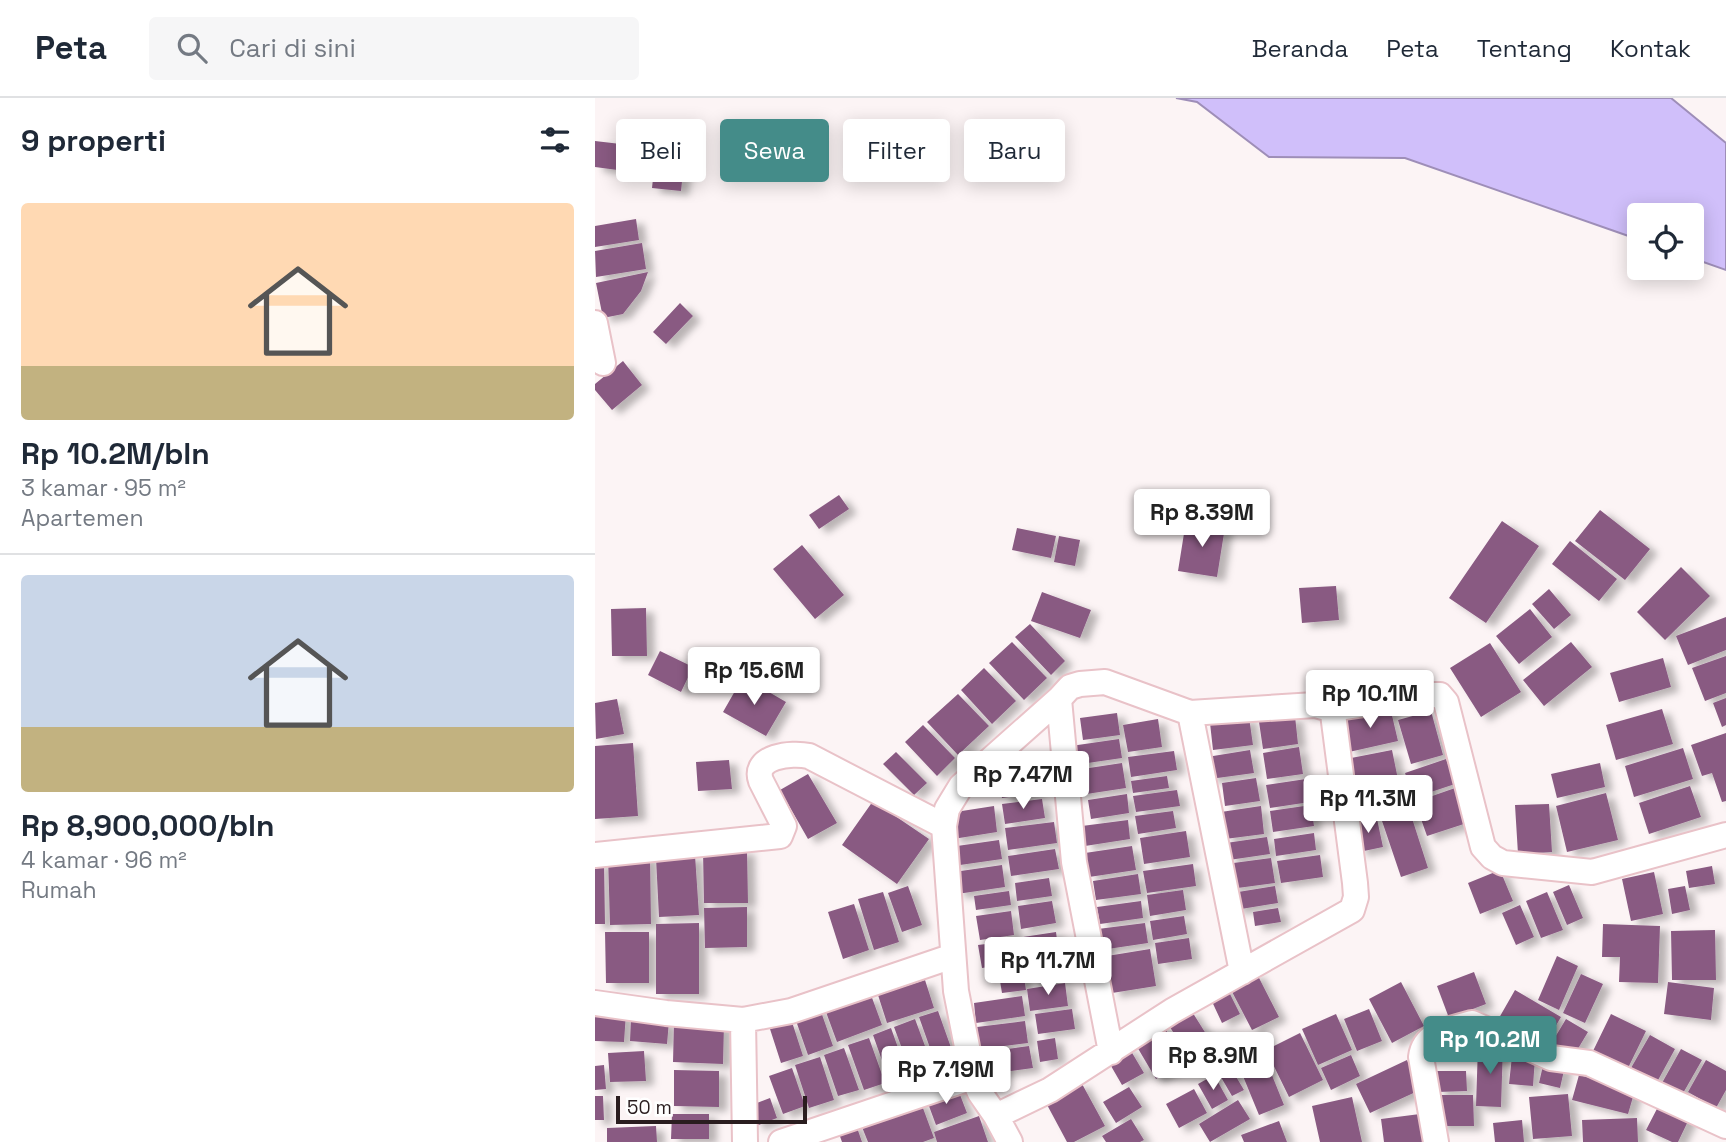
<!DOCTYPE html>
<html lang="id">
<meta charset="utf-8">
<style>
body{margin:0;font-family:"Space Grotesk",sans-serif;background:#f6f6f7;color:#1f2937;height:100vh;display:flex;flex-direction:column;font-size:26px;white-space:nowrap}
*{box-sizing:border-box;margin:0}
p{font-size:23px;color:#747a83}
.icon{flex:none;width:38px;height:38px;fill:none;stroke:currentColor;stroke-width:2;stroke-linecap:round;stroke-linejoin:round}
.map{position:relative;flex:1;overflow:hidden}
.drawer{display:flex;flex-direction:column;background:#fff;width:595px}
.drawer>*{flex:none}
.hud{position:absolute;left:21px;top:21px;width:665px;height:63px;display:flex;gap:14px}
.buttons{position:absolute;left:1032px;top:105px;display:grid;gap:14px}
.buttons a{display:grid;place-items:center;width:77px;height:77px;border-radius:7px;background:#fff;box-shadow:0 4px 18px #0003;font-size:35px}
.scale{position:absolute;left:21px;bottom:18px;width:191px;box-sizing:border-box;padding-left:7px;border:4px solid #2a1d1f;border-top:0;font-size:19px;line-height:24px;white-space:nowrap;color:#2a1d1f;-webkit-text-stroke:5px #fff;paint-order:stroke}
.price{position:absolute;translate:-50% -60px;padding:0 16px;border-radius:7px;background:#fff;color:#222;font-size:23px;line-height:46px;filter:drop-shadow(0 2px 4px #0008)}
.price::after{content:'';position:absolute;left:50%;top:42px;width:21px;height:16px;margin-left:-10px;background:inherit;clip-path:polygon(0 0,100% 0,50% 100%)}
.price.on{background:#448c89;color:#fff}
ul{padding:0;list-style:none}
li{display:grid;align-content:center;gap:14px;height:371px;padding:0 21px}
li+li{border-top:2px solid #e0e1e3}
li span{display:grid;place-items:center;height:217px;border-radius:7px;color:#555}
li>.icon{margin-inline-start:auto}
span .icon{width:126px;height:126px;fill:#fffc;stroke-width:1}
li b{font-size:30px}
h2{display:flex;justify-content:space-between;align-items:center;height:84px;padding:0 21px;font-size:30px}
.tag{padding:0 24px;border-radius:7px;background:#fff;box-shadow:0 4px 18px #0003;font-size:24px;line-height:63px}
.tag.on{background:#448c89;color:#fff}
header{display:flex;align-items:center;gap:42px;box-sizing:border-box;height:98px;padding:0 35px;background:#fff;border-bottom:2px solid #e0e1e3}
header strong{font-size:33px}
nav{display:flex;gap:38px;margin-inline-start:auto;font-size:24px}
.search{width:490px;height:63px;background:#f6f6f7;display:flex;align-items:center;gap:18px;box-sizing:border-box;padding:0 24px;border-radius:7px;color:#747a83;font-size:26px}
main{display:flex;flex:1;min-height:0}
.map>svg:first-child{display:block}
.water{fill:#d0bffa;stroke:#9e8eb8;stroke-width:2}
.building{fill:#895a82;filter:url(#shadow)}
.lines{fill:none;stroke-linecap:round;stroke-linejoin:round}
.minor-casing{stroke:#e9c2c8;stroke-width:28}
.minor{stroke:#fff;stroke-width:24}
</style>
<header>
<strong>Peta</strong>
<div class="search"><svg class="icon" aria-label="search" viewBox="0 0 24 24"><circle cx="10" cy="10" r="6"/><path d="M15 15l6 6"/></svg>Cari di sini</div>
<nav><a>Beranda</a><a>Peta</a><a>Tentang</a><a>Kontak</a></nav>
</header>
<main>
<section class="drawer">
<h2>9 properti<svg class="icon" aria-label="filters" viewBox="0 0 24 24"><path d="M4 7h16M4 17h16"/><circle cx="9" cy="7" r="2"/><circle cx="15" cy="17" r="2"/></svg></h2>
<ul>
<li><span style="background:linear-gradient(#ffd9b3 75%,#c2b280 0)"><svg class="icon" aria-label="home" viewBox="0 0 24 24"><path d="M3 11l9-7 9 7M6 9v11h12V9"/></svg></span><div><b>Rp 10.2M/bln</b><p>3 kamar · 95 m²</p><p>Apartemen</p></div></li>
<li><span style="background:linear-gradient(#c9d6e8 70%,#c2b280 0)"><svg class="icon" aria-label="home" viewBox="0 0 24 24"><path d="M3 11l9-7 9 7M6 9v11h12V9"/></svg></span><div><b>Rp 8,900,000/bln</b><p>4 kamar · 96 m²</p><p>Rumah</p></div></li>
</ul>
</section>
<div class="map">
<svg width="1131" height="1044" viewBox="0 0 1131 1044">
<defs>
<filter id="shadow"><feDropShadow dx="8" dy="4.5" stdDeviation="3.5" flood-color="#0004"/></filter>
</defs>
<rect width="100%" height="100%" fill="#fcf4f5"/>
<!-- water -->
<path class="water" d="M581,0H1076L1131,45V172L1097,160V117H1045V142L810,60L674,59L602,4Z"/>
<!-- building -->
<path class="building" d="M0,43L34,47L30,73L0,69Z
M62,43L91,46L86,93L57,90Z
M41,121L44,142L0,149V128Z
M47,145L51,171L1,179L0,153Z
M53,174L46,193L28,216L8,220L1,185Z
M85,205L98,218L71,246L58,234Z
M28,263L47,287L17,312L0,292V286Z
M244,397L254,411L224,431L214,417Z
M612,397L645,402L641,426L608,421Z
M1005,412L1055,451L1030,482L980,443Z
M591,423L630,429L622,479L583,473Z
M907,423L944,448L891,525L854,500Z
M422,430L461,438L456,460L417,452Z
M464,438L485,442L480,468L459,464Z
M975,443L1022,481L1004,503L957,466Z
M207,447L249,497L220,521L178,471Z
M1086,469L1115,498L1070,542L1042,514Z
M741,488L744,522L707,525L704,490Z
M954,491L976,517L959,531L937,506Z
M447,494L496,512L485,540L436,523Z
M51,510L52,558H17L16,511Z
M935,511L957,539L924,566L901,538Z
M1131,519V552L1093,567L1081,538Z
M435,526L470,563L456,577L420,539Z
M417,544L452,580L429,602L394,565Z
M976,544L997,569L949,608L928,582Z
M895,545L926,594L886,619L855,570Z
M65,553L98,569L86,594L53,577Z
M1131,558V595L1110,603L1097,570Z
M1068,560L1076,589L1024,604L1015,575Z
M389,570L421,603L397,626L366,592Z
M148,579L191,604L171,638L128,614Z
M363,596L394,628L363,657L332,624Z
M1131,600V627L1127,629L1118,605Z
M22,601L29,636L1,641L0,605Z
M795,609L803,643L754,654L746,621Z
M1067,611L1078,646L1021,662L1011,627Z
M836,613L848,657L816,666L803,622Z
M522,615L525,637L488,642L485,620Z
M700,618L703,646L668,651L664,624Z
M654,619L658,647L618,652L615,625Z
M563,621L567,649L533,654L528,627Z
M328,627L360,660L342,678L310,644Z
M1131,635V703L1127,704L1117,675L1107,678L1096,647Z
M524,641L527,660L479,667L476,648Z
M38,645L43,718L0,721V648Z
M704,649L708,676L672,681L668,655Z
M1088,650L1098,681L1039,699L1030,668Z
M655,652L659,675L615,681L612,659Z
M797,652L808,706L762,716L751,661Z
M579,653L582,672L536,679L533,659Z
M301,654L332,685L319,697L288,666Z
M435,657L437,674L407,678L405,662Z
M851,661L860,686L818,700L810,675Z
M134,662L137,691L103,693L101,664Z
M527,665L531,690L485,697L481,672Z
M1005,665L1010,689L962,700L956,676Z
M213,676L242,725L213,741L185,692Z
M572,678L574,690L538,695L536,683Z
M439,680L442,695L407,700L404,685Z
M661,680L665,703L630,708L627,685Z
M711,681L715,704L675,710L671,687Z
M1095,688L1106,719L1054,736L1044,705Z
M863,689L875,724L832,738L820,704Z
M582,692L585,708L541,714L538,698Z
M1011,695L1023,742L972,754L961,708Z
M532,696L534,715L496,721L493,702Z
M447,701L450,720L410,726L407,706Z
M278,703L334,741L302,786L247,747Z
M954,706L957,754L923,756L920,707Z
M716,707L719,728L678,734L675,713Z
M399,708L402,734L358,741L354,715Z
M666,708L669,736L630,741L626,714Z
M814,711L833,770L806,779L786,720Z
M578,713L581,730L543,736L540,718Z
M782,721L788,749L764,754L758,725Z
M533,722L535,741L490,748L487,728Z
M459,724L462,745L413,752L410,730Z
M591,733L595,759L549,766L545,740Z
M719,735L721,752L681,758L679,741Z
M672,739L675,756L634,762L631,745Z
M404,742L407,761L358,768L355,749Z
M537,748L541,772L494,779L490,755Z
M460,751L464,771L416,778L413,758Z
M152,752L153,805H109L108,753Z
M13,757H55L56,826L15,827Z
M100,757L104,817L64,819L61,760Z
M725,757L728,779L686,785L682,763Z
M676,760L680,785L635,791L631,766Z
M0,763H9L10,826H0Z
M598,766L601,788L552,795L548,773Z
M407,767L410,789L362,796L359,774Z
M1117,768L1120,786L1094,790L1091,773Z
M905,772L918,803L885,816L873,785Z
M1059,774L1068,816L1036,823L1027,781Z
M543,776L546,796L501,802L498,783Z
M454,780L457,798L422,803L420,785Z
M974,787L988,820L972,827L958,794Z
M313,788L327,827L307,834L293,795Z
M680,788L683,805L640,812L637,795Z
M1090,788L1095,812L1077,816L1073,791Z
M588,792L591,812L555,818L552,797Z
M414,793L416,807L381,812L379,798Z
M288,794L304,844L279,852L263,801Z
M952,794L968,832L946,840L931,803Z
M457,803L461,825L426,831L423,808Z
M546,803L548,820L505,826L502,809Z
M259,806L274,852L248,861L233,814Z
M925,807L939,839L921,847L907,815Z
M152,809V849L110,850L109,810Z
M683,810L686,824L660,828L658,814Z
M416,813L419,837L385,842L381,818Z
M589,818L592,836L558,842L555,823Z
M104,825V896H61V826Z
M550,825L553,845L506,852L503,831Z
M1008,826L1065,828L1063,885L1024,884L1025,859H1007Z
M1120,832L1121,882H1077L1076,833Z
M10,834H54V885H11Z
M461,834L464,857L431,862L428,839Z
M594,840L597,861L563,866L560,845Z
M423,842L427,864L387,870L383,847Z
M555,851L561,888L517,895L512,858Z
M962,858L983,868L964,912L943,902Z
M466,861L468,879L436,884L433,866Z
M427,867L431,892L407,895L403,871Z
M661,874L684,919L657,932L634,888Z
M879,874L891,906L854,920L842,888Z
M986,876L1008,886L990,925L968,915Z
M330,882L339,910L292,925L283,897Z
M806,884L829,928L797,945L774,901Z
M1073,884L1119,890L1116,922L1069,916Z
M470,885L473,908L435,913L432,891Z
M630,886L645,916L627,925L613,895Z
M920,892L966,919L946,953L900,927Z
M276,897L287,927L242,944L231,914Z
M427,898L430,918L381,925L379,905Z
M224,908L238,948L213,957L199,917Z
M477,911L480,931L443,936L440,916Z
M774,911L787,943L762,953L749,921Z
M596,912L618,947L595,961L573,926Z
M0,913L31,915L29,944L0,943Z
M343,913L359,958L340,964L324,919Z
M741,916L757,952L723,967L707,931Z
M1016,916L1051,933L1033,970L998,953Z
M36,921L74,923L72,946L35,943Z
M320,921L337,967L316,975L299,929Z
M971,921L993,934L978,959L956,946Z
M430,923L433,945L385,951L382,929Z
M79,924L129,926L128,966L78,964Z
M197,924L208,958L186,965L175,931Z
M567,925L590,964L561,981L538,942Z
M296,930L312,975L294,982L278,937Z
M705,935L728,982L694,999L671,952Z
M1055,937L1080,951L1062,984L1036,970Z
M274,940L290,985L269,992L253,947Z
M460,940L463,961L445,964L442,943Z
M434,948L438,970L401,975L398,953Z
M533,948L549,975L527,987L512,961Z
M883,948H908L906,1009L881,1008Z
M249,950L264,992L243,998L229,957Z
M1086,951L1107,962L1087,997L1067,985Z
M49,953L51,983L15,984L13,955Z
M668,955L689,1007L664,1017L643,966Z
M756,957L765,978L736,992L726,970Z
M917,958L940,960L938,988L914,986Z
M225,959L239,1002L214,1010L200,967Z
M812,962L825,992L775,1015L761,986Z
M1111,962L1131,973V992L1121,1010L1093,994Z
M949,963L970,968L965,990L944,985Z
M9,967L11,991L0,992V968Z
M634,967L649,992L637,998L623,974Z
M197,970L210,1008L188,1016L174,978Z
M79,972L124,973V1009L79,1008Z
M841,973H871L872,993L842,994Z
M619,977L633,1002L617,1011L603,986Z
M984,977L1040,992L1033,1016L977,1002Z
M486,984L510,1028L479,1044H472L450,1003Z
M362,989L372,1015L341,1027L331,1000Z
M534,989L547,1009L521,1025L508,1004Z
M599,991L612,1015L584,1030L571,1006Z
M973,996L977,1038L938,1041L934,999Z
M842,997H878L879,1028H842Z
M0,998H8L9,1022H0Z
M757,999L767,1044H725L717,1008Z
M175,1000L182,1020L161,1028L154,1008Z
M325,1002L339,1040L328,1044H273L265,1024Z
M643,1002L655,1021L615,1044L604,1026Z
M1065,1005L1095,1019L1083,1044H1077L1051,1032Z
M77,1016H114V1041H76Z
M825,1016L828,1044H789L786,1021Z
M384,1018L393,1044H342L339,1034Z
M1042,1020L1043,1044H988L987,1022Z
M536,1021L549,1042L545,1044H511L507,1038Z
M927,1022L929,1044H900L898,1025Z
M684,1023L692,1044H649L646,1037Z
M260,1024L267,1044H247L242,1030Z
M61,1028L62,1044H12V1030Z"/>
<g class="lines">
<defs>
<path id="minor" d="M0,225L8,265
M735,611L833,597H845L851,604L888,749L897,759L908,765L997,774L1131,737
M595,615L647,874
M0,757L185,738L189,728L166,683C157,658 197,654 214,658L349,728
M0,905L71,915L148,922L196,913L358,858
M148,922L150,1044
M401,1018L385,995L378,979L361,893L349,728L352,711L366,688L464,601
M186,1044L378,979
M415,1044L401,1018L455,992L577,913L757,812L761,799L760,785L738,616L735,611L720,607L595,615L510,584L485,586L475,589L464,601L479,764L516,954
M841,1044L826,959C829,934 857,931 877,925L956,960L994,965L1131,1028"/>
</defs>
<!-- minor casing -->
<use href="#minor" class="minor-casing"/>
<!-- minor -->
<use href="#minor" class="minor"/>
</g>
</svg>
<div class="buttons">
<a><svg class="icon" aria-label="locate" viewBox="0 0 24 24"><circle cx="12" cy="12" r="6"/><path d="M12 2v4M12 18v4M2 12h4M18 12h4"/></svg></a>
</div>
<div class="scale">50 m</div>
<b class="price" style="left:607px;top:451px">Rp 8.39M</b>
<b class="price" style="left:159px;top:609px">Rp 15.6M</b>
<b class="price" style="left:775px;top:632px">Rp 10.1M</b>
<b class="price" style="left:428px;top:713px">Rp 7.47M</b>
<b class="price" style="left:773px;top:737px">Rp 11.3M</b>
<b class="price" style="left:453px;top:899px">Rp 11.7M</b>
<b class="price on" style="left:895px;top:978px">Rp 10.2M</b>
<b class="price" style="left:618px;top:994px">Rp 8.9M</b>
<b class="price" style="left:351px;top:1008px">Rp 7.19M</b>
<div class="hud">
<a class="tag">Beli</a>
<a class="tag on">Sewa</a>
<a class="tag">Filter</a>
<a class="tag">Baru</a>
</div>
</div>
</main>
